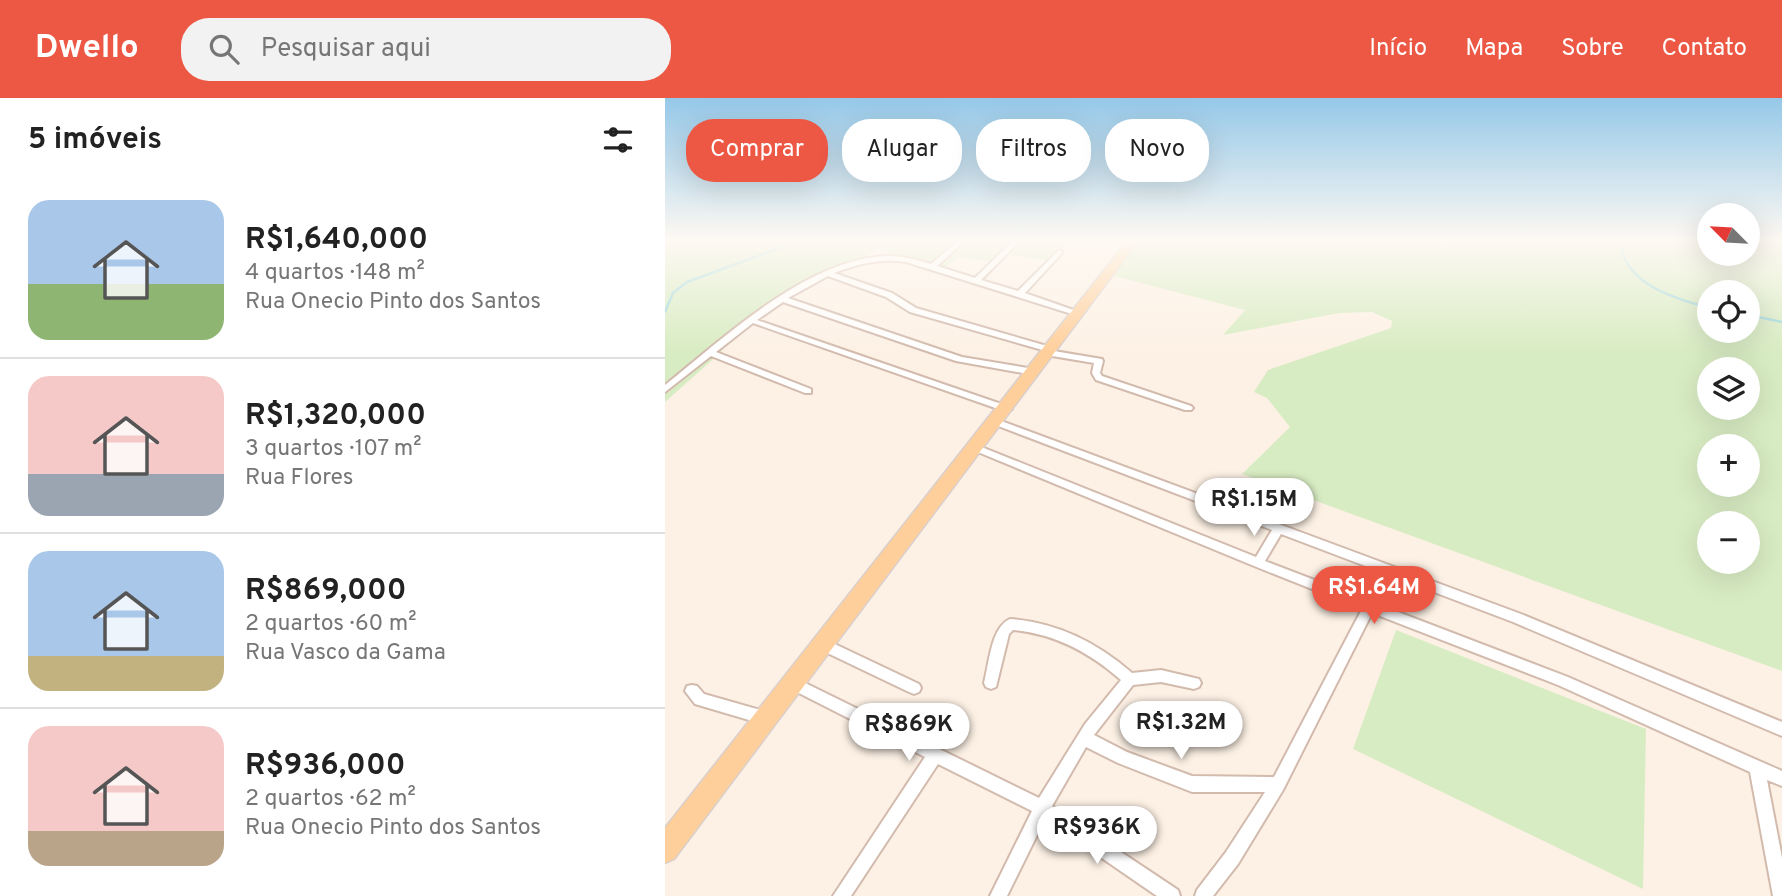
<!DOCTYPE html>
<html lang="pt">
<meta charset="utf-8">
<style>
body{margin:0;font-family:Overpass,sans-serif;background:#f2f2f2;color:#222;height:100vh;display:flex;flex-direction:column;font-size:26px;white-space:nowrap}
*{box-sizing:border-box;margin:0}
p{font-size:23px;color:#767676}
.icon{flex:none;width:38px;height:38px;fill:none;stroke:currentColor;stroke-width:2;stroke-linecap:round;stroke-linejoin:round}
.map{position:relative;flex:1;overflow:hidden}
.panel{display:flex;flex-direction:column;background:#fff;width:665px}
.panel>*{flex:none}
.hud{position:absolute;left:21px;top:21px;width:665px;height:63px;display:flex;gap:14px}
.needle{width:46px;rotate:294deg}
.buttons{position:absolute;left:1032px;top:105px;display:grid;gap:14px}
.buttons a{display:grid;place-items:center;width:63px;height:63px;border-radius:50%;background:#fff;box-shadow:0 7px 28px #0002;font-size:35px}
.price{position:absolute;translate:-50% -60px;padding:0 16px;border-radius:24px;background:#fff;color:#222;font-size:23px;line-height:46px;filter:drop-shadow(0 2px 4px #0008)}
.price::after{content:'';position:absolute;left:50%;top:42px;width:21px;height:16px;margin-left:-10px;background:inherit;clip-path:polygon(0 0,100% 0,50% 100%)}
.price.current{background:#ed5845;color:#fff}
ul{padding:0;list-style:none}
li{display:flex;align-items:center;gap:21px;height:175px;padding:0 28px}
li+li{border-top:2px solid #e0e0e0}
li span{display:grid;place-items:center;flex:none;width:196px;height:140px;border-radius:21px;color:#555}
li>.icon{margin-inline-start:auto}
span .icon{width:84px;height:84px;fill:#fffc;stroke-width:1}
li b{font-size:30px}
h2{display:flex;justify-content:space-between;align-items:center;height:84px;padding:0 28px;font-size:30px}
.tag{padding:0 24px;border-radius:28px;background:#fff;box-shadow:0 7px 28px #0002;font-size:24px;line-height:63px}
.tag.current{background:#ed5845;color:#fff}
header{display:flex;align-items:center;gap:42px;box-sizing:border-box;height:98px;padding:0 35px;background:#ed5845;color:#fff}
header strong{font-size:33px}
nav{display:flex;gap:38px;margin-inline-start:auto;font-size:24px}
.search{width:490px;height:63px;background:#f2f2f2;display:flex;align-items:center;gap:18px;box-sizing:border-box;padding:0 24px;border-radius:28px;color:#767676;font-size:26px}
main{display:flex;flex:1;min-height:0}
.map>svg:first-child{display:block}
.green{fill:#d8ecc3;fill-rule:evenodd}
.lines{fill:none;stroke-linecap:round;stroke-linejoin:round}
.stream{stroke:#9ed8db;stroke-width:2.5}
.street-casing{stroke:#d2baad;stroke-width:4}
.primary-casing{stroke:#d9cfcc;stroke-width:3}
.street{fill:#fff;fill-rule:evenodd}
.primary{fill:#ffcf9b;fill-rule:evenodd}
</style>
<header>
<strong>Dwello</strong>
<div class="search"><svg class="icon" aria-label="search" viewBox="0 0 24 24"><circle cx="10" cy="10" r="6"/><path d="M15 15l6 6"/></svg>Pesquisar aqui</div>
<nav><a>Início</a><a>Mapa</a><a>Sobre</a><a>Contato</a></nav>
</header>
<main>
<section class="panel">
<h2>5 imóveis<svg class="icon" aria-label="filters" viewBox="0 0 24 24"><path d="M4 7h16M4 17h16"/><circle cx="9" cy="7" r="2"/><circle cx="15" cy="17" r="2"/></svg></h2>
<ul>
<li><span style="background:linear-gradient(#a9c7e8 60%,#8fb573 0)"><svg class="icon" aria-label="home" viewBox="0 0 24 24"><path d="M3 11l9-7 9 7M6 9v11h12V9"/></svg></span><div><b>R$1,640,000</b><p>4 quartos · 148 m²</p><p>Rua Onecio Pinto dos Santos</p></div></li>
<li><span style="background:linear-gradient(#f6c9c9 70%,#9aa5b1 0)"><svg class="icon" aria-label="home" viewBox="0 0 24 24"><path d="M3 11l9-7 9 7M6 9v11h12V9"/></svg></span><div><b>R$1,320,000</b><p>3 quartos · 107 m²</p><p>Rua Flores</p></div></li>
<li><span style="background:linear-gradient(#a9c7e8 75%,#c2b280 0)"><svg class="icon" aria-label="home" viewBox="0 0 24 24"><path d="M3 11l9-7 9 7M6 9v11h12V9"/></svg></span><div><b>R$869,000</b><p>2 quartos · 60 m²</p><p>Rua Vasco da Gama</p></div></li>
<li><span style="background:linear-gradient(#f6c9c9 75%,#b9a48a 0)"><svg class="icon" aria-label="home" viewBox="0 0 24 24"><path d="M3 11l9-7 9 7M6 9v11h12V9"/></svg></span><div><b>R$936,000</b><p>2 quartos · 62 m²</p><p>Rua Onecio Pinto dos Santos</p></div></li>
</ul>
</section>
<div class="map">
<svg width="1117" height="798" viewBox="0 0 1117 798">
<rect width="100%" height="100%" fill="#fdf1e5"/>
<!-- green -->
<path class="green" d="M0,142H406L385,163L342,157L333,165L293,159L278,171L213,151L76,227L55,255L0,304Z
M472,142H752L786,148L789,142H1045V156H1083V142H1117V573L577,376L625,329L602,300L589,294L603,272L726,230L727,223L707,214L674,215L558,237L580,212L445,177ZM1045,194H1083V233H1045ZM1045,271H1083V310H1045ZM1045,348H1083V387H1045ZM1045,425H1083V464H1045Z
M731,532L981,631L978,791L688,651Z"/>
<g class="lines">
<!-- stream -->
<path class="stream" d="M956,142C956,185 1010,201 1045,210
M0,214L8,195L22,184L136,142
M1083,217L1117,224"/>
<defs>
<path id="street" d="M294,142H301L272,168L310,180L349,142H356L316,182L353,193L393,153H397V155L360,195L417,215L410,217L241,164C215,160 193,166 169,175L227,195L251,210L389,250V253L437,261L438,263L435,275L437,278L526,308L528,310L526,312H520L431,282L427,275L429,265L381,257V253L245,214L221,199L163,178L123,200L297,259L369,271L373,274L369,277L291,263L118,204L92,222L345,309L347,311L342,314L339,313L88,225L51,254L146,291V295H140L46,258L0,294V287C60,239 144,159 224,158C238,158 253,162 266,166Z
M331,321L856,516L1117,624V638L848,524L616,436L600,463L903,579L1117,673V688L1102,682L1117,760V798H1108L1085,674L893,587L707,515L618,692L573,766L548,798H530L532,792L561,754L600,694H527L453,665L421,649L387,708L513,792L515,798H492L380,721L342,798H325L367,713L273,666L186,798H168L260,659L122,589L120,585L122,581L127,579L132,581L374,700L420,626L456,582C424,554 390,536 348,532L344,536L331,589L326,591L321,589L319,585C324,566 326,529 345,521C393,525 431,544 467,575L496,572L534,581L536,585L534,589L529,591L496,584L468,587L429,637L462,654L527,678L609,679L697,511L589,468L308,352L306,350L308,348H314L591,459L607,432L328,326L326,324L328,322Z
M157,540L254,586L256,590L254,594L249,596L244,594L152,550L151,546L152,542Z
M27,587L32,588L39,596L106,615L108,620L106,625L101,627L30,606L20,593L22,588Z"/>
<path id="primary" d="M463,142H474L9,761L0,765V730Z"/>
</defs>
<!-- street casing -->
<use href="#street" class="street-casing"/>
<!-- primary casing -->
<use href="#primary" class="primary-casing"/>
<!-- street -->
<use href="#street" class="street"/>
<!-- primary -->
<use href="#primary" class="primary"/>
</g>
<!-- sky -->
<linearGradient id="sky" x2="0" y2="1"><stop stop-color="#95c8e8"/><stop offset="0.56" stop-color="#fef9f3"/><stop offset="1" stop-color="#fef9f3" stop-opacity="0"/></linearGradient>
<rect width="1117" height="254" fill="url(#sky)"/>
</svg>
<div class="buttons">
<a><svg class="needle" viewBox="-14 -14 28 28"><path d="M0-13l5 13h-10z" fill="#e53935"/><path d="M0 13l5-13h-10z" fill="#767676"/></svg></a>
<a><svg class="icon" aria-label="locate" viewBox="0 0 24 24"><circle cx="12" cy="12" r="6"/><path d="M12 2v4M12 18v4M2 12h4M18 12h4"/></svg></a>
<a><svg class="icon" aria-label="layers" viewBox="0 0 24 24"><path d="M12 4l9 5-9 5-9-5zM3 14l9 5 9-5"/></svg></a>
<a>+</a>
<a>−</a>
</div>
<b class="price" style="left:589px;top:440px">R$1.15M</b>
<b class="price current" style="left:709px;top:528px">R$1.64M</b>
<b class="price" style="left:516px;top:663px">R$1.32M</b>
<b class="price" style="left:244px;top:665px">R$869K</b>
<b class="price" style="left:432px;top:768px">R$936K</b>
<div class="hud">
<a class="tag current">Comprar</a>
<a class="tag">Alugar</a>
<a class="tag">Filtros</a>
<a class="tag">Novo</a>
</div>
</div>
</main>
